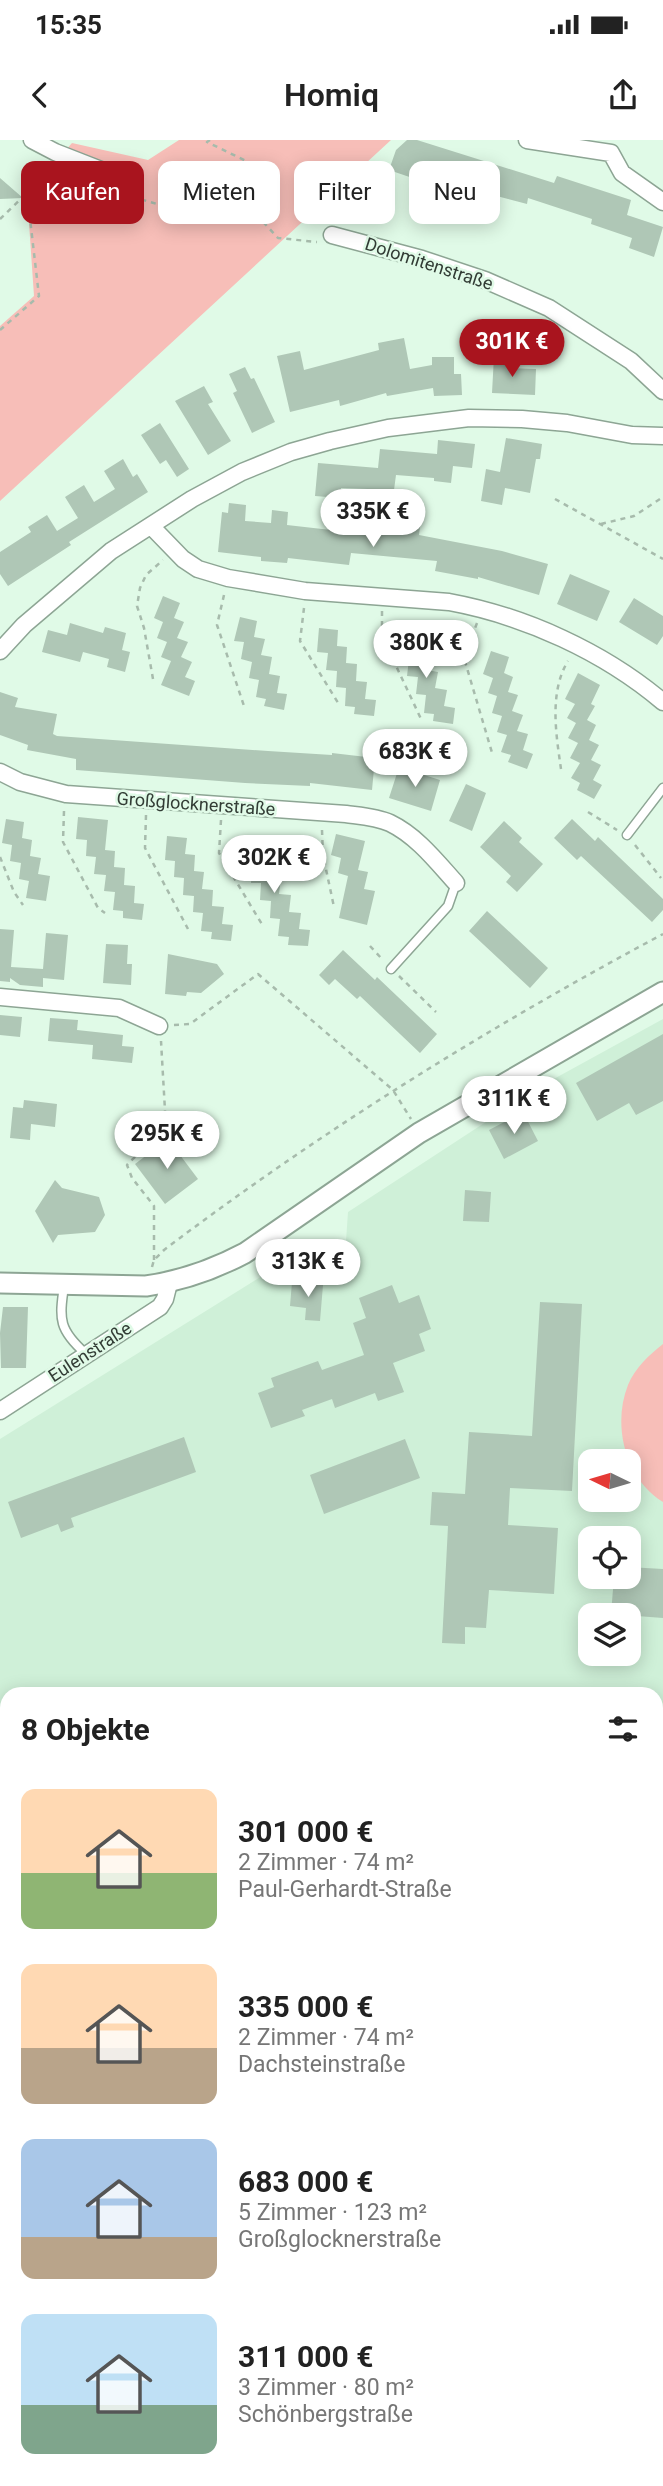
<!DOCTYPE html>
<html lang="de">
<meta charset="utf-8">
<style>
body{margin:0;font-family:Roboto,sans-serif;background:#f6f6f6;color:#222;height:100vh;display:flex;flex-direction:column;font-size:26px;white-space:nowrap}
*{box-sizing:border-box;margin:0}
p{font-size:23px;color:#767676}
.icon{flex:none;width:38px;height:38px;fill:none;stroke:currentColor;stroke-width:2;stroke-linecap:round;stroke-linejoin:round}
.map{position:relative;flex:1;overflow:hidden}
.drawer{position:absolute;left:0px;top:1547px;width:663px;height:800px;display:flex;flex-direction:column;background:#fff;border-radius:21px 21px 0 0;box-shadow:0 4px 18px #0003}
.drawer>*{flex:none}
.banner{position:absolute;left:21px;top:21px;width:621px;height:63px;display:flex;gap:14px}
.needle{width:46px;rotate:275deg}
.fabs{position:absolute;left:578px;top:1309px;display:grid;gap:14px}
.fabs a{display:grid;place-items:center;width:63px;height:63px;border-radius:14px;background:#fff;box-shadow:0 4px 18px #0003;font-size:35px}
.price{position:absolute;translate:-50% -60px;padding:0 16px;border-radius:24px;background:#fff;color:#222;font-size:23px;line-height:46px;filter:drop-shadow(0 2px 4px #0008)}
.price::after{content:'';position:absolute;left:50%;top:42px;width:21px;height:16px;margin-left:-10px;background:inherit;clip-path:polygon(0 0,100% 0,50% 100%)}
.price.on{background:#a9141e;color:#fff}
ul{padding:0;list-style:none}
li{display:flex;align-items:center;gap:21px;height:175px;padding:0 21px}
li span{display:grid;place-items:center;flex:none;width:196px;height:140px;border-radius:14px;color:#555}
li>.icon{margin-inline-start:auto}
span .icon{width:84px;height:84px;fill:#fffc;stroke-width:1}
li b{font-size:30px}
h2{display:flex;justify-content:space-between;align-items:center;height:84px;padding:0 21px;font-size:30px}
.chip{padding:0 24px;border-radius:14px;background:#fff;box-shadow:0 4px 18px #0003;font-size:24px;line-height:63px}
.chip.on{background:#a9141e;color:#fff}
.status{display:flex;justify-content:space-between;align-items:center;height:49px;padding:0 35px;background:#fff;direction:ltr}
.status svg{height:19px;fill:currentColor}
header{display:flex;justify-content:space-between;align-items:center;height:91px;padding:0 21px;background:#fff;font-size:32px;font-weight:600}
.map>svg:first-child{display:block}
.built{fill:#cff0d8;fill-rule:evenodd}
.green{fill:#f7beb8}
.building{fill:#afc7b6}
.lines{fill:none;stroke-linecap:round;stroke-linejoin:round}
.service-casing{stroke:#8da594;stroke-width:11}
.minor-casing{stroke:#8da594;stroke-width:19}
.tertiary-casing{stroke:#8da594;stroke-width:23}
.path{stroke:#a7bbac;stroke-width:2.5;stroke-dasharray:5 5;stroke-linecap:butt}
.service{stroke:#fff;stroke-width:8}
.minor{stroke:#fff;stroke-width:16}
.tertiary{stroke:#fff;stroke-width:19}
.labels{text-anchor:middle;stroke-width:5;stroke-linejoin:round;paint-order:stroke}
.street-label{font-size:18px;fill:#323c35;stroke:#e0fae7}
</style>
<div class="status"><b>15:35</b><svg viewBox="0 0 49 12"><path d="M0 12V9h3v3zM5 12V6h3v6zM10 12V3h3v9zM15 12V0h3v12zM26 1h20v11H26zM47 4h2v5h-2z"/></svg></div>
<header><svg class="icon" aria-label="back" viewBox="0 0 24 24"><path d="M15 5l-7 7 7 7"/></svg>Homiq<svg class="icon" aria-label="share" viewBox="0 0 24 24"><path d="M12 15V3M7 8l5-5 5 5M5 13v7h14v-7"/></svg></header>
<div class="map">
<svg width="663" height="2346" viewBox="0 0 663 2346">
<rect width="100%" height="100%" fill="#e0fae7"/>
<!-- built -->
<path class="built" d="M663,879V1591L656,1594V1554H7V1606L0,1582V1299L275,1128L344,1130L348,1072L541,946ZM590,1321H628V1360H590ZM590,1398H628V1437H590ZM590,1475H628V1514H590Z"/>
<!-- green -->
<path class="green" d="M179,0H391L0,361V186L34,156L27,54L72,3L148,20Z
M663,1204V1362C625,1339 612,1285 628,1245C635,1228 649,1215 663,1204Z
M663,2024V2346H0V2132L7,2130V2340H656V2026Z"/>
<!-- building -->
<path class="building" d="M407,0H417L554,43L557,36L631,60L627,75L663,87L654,117L629,108L632,98L591,84L592,79L528,58L527,64L432,39L430,44L389,30L396,10Z
M0,38L23,58L0,59Z
M404,198L410,229L432,225V217H454V234H461L462,255L434,256L433,248L387,256L386,253L340,266L339,260L290,272L277,216L300,211L304,230L379,210L378,203Z
M494,216H508V228L536,229L535,255L492,253Z
M245,227L251,239L254,238L275,282L252,293L233,253L237,251L229,234Z
M204,246L213,262L208,264L231,301L208,315L175,261Z
M160,283L189,329L177,337L166,320L160,324L141,295Z
M506,298L542,304L540,319H536L530,353L505,348L502,365L481,361L486,329L500,332Z
M438,300L475,304L472,328L453,326L451,343L434,341V338L396,335L394,350L341,348L340,358L315,356L318,323L378,328L380,309L437,314Z
M123,319L133,337L137,334L148,352L69,402L71,405L8,446L0,434V412L31,392L28,387L47,375L57,391L78,378L65,357L84,345L94,362L115,349L104,331Z
M229,363L246,365L245,381L271,383L272,370L288,372L287,385L375,395L376,383L420,387L419,395L502,411L548,424L539,455L478,437V439L435,431L437,421L351,413L349,425L288,418L287,423L261,421V417L218,412L222,372L228,373Z
M570,434L610,451L597,481L557,464Z
M163,456L180,463L174,478L184,482L177,498L188,502L181,517L192,522L185,537L195,541L189,556L161,545L171,521L161,517L167,502L157,498L163,482L154,478Z
M634,458L663,476V496L657,505L619,482Z
M240,477L257,481L254,497L265,499L261,515L272,517L269,534L280,536L277,553L287,554L284,570L264,566L266,559L256,557L259,540L249,538L252,522L241,519L244,502L234,501Z
M70,483L103,493L105,487L126,493L122,510L130,512L125,532L107,527L109,519L83,512L80,522L42,512L48,490L67,495Z
M319,488L338,490L337,506L347,507L346,523L357,524L356,541L367,542L365,559L376,560L374,576L354,574L355,567L345,566L346,548L336,547L337,531L326,530L328,513L317,512Z
M402,494L421,496L418,512L428,514L427,530L438,532L435,548L447,550L444,566L455,568L453,584L433,581L434,574L424,573L426,555L416,554L418,537L407,536L409,519L398,517Z
M491,511L509,517L504,533L513,537L508,552L518,555L512,571L523,575L517,591L528,594L523,610L533,614L527,629L508,622L511,615L501,612L507,595L497,592L502,576L492,573L497,556L488,553L493,538L483,534Z
M578,533L600,545L591,564L595,566L587,580L596,585L589,600L599,605L591,620L601,625L593,640L602,645L594,659L577,650L580,643L571,638L580,623L570,618L578,603L568,598L576,583L567,578L575,564L565,559Z
M0,552L18,558L15,567L57,574L53,594L57,596L268,611L332,615V613L375,618L372,650L310,643V646L245,643L76,630V619L27,610L28,605L0,595Z
M399,627L440,640L431,671L389,658Z
M466,644L486,653L472,691L449,681Z
M78,677L108,680L105,710L115,711L114,727L125,728L124,745L135,746L134,763L144,764L142,780L123,778V771L113,770L115,752L104,751L106,735L94,734L96,717L86,716L87,700L76,699Z
M6,679L24,682L22,698L32,700L30,716L41,718L38,734L50,736L46,761L26,758L29,741L19,739L21,723L10,721L12,705L2,703Z
M572,679L595,701L598,697L663,759V770L652,782L581,716L577,720L554,698Z
M504,681L522,698L519,702L543,724L517,752L506,742L511,736L480,707Z
M336,694L365,701L358,730L368,732L364,749L375,751L367,785L339,778L348,736L338,733L341,718L331,715Z
M167,696L187,698L185,714L195,715L194,731L204,732L202,749L213,750L212,766L224,767L222,784L233,785L231,801L211,799L212,792L201,791L203,773L193,772L194,756L183,755L184,738L174,737L175,721L165,720Z
M244,701L264,703L262,720H272L271,737H281L279,754L291,755L289,772L301,773L299,789L310,790L308,806L288,805L289,797L278,796L280,779L270,778L271,761L260,760L261,743H251L252,727L242,726Z
M487,771L548,828L530,848L469,791Z
M0,789L14,790L11,827L43,829L46,793L68,795L64,840L43,838V847L20,845L10,838V842L0,841Z
M106,804L128,805L127,824H132L131,845L103,843Z
M343,810L375,840L377,837L437,894L420,913L360,856L357,859L335,839L329,845L319,835Z
M168,814L217,824L224,834L201,853L187,852L186,856L165,854Z
M0,875L22,877L20,897L0,895Z
M50,878L78,880L77,890L123,895L122,906L134,907L132,923L92,919L93,905L48,901Z
M663,894V961L636,975L629,963L597,981L576,943Z
M24,960L57,964L55,987L31,984L30,1000L10,998L13,967L23,968Z
M523,972L538,1001L504,1019L489,990Z
M168,999L198,1039L165,1064L135,1024Z
M55,1040L62,1048L99,1057L105,1075L95,1092L58,1095L53,1103L35,1071Z
M465,1050L491,1052L489,1082L463,1081Z
M292,1142L323,1145L320,1181L305,1180L306,1168L290,1166Z
M392,1145L399,1163L419,1155L431,1189L419,1194L425,1211L393,1223L404,1252L378,1261L375,1253L335,1268L332,1259L302,1270L305,1276L271,1288L258,1253L274,1247L271,1238L318,1221L322,1230L364,1215L353,1183L366,1178L359,1158Z
M540,1162L582,1164L572,1351L510,1348L508,1385L558,1388L554,1454L489,1450L486,1488L465,1487V1504L442,1503L448,1386L430,1385L432,1352L465,1354L469,1292L532,1296Z
M3,1167H28L26,1228H1L0,1193Z
M184,1297L196,1332L71,1378L74,1387L61,1392L58,1384L21,1398L8,1362Z
M405,1299L420,1338L324,1374L310,1335Z
M628,1427L663,1429V1478L611,1474L614,1437H628Z"/>
<g class="lines">
<defs>
<path id="service" d="M627,695L663,648
M391,829L448,766L456,743
M64,1146C59,1180 59,1190 86,1214"/>
<path id="minor" d="M32,0L55,12L101,30
M527,0L611,13L622,33L663,62
M332,95L422,119L485,140L549,168L631,221L663,251
M151,386L183,419L198,429L228,438L305,451L449,462C525,476 604,512 663,562
M0,511L24,485L111,411L192,359L242,332L291,312L330,301L388,288L469,278L522,279L567,283L632,295L663,296
M0,632L20,642L66,654L346,674C361,676 377,677 390,683C417,696 437,722 456,743
M0,857L119,868L159,886
M0,1271L160,1167L165,1159L169,1143
M0,1623L7,1646
M656,1706L663,1704
M0,1714L7,1712
M0,1918L7,1916
M656,1920L663,1918
M0,2116L7,2114"/>
<path id="tertiary" d="M0,1143L146,1146C181,1141 213,1130 245,1113L419,993L663,852"/>
</defs>
<!-- service casing -->
<use href="#service" class="service-casing"/>
<!-- minor casing -->
<use href="#minor" class="minor-casing"/>
<!-- tertiary casing -->
<use href="#tertiary" class="tertiary-casing"/>
<!-- path -->
<path class="path" d="M210,0L207,2L273,34L253,71
M105,46L106,49L184,72L207,74L233,68H246L253,71L278,98L317,102
M0,79L27,53
M0,190L39,156L27,53L54,30
M555,359L663,419
M601,384L634,376L663,357
M224,455L217,485L244,566
M304,468L300,501L340,566
M382,471V496L422,581
M477,483L464,518L493,616
M153,539L144,488L137,466L140,448L146,435L163,420
M561,629C556,594 549,552 568,521
M64,671L63,702L98,768L105,773
M588,672L617,690
M146,675L145,708L188,789
M221,680L219,713L263,786
M322,690L323,715L334,767
M635,705L661,738
M0,717L14,752L23,765
M370,806L382,819
M399,836L436,872
M174,885L190,884L258,834L393,950L411,979
M154,1120V1066L132,1038L127,1025C139,1011 157,1003 166,988L161,901
M152,1127L154,1120L164,1110C321,991 489,887 663,794
M656,2021L663,2019
M656,2240L663,2239
M234,2340L236,2346
M519,2340L521,2346
M175,2346L195,2340
M218,2346L221,2340"/>
<!-- service -->
<use href="#service" class="service"/>
<!-- minor -->
<use href="#minor" class="minor"/>
<!-- tertiary -->
<use href="#tertiary" class="tertiary"/>
</g>
<g class="labels">
<!-- street labels -->
<g class="street-label">
<text transform="translate(429 124) rotate(18)" y="6">Dolomitenstraße</text>
<text transform="translate(196 664) rotate(4)" y="6">Großglocknerstraße</text>
<text transform="translate(90 1212) rotate(-33)" y="6">Eulenstraße</text>
</g>
</g>
</svg>
<div class="fabs">
<a><svg class="needle" viewBox="-14 -14 28 28"><path d="M0-13l5 13h-10z" fill="#e53935"/><path d="M0 13l5-13h-10z" fill="#767676"/></svg></a>
<a><svg class="icon" aria-label="locate" viewBox="0 0 24 24"><circle cx="12" cy="12" r="6"/><path d="M12 2v4M12 18v4M2 12h4M18 12h4"/></svg></a>
<a><svg class="icon" aria-label="layers" viewBox="0 0 24 24"><path d="M12 4l9 5-9 5-9-5zM3 14l9 5 9-5"/></svg></a>
</div>
<b class="price on" style="left:512px;top:239px">301K €</b>
<b class="price" style="left:373px;top:409px">335K €</b>
<b class="price" style="left:426px;top:540px">380K €</b>
<b class="price" style="left:415px;top:649px">683K €</b>
<b class="price" style="left:274px;top:755px">302K €</b>
<b class="price" style="left:514px;top:996px">311K €</b>
<b class="price" style="left:167px;top:1031px">295K €</b>
<b class="price" style="left:308px;top:1159px">313K €</b>
<div class="banner">
<a class="chip on">Kaufen</a>
<a class="chip">Mieten</a>
<a class="chip">Filter</a>
<a class="chip">Neu</a>
</div>
<section class="drawer">
<h2>8 Objekte<svg class="icon" aria-label="filters" viewBox="0 0 24 24"><path d="M4 7h16M4 17h16"/><circle cx="9" cy="7" r="2"/><circle cx="15" cy="17" r="2"/></svg></h2>
<ul>
<li><span style="background:linear-gradient(#ffd9b3 60%,#8fb573 0)"><svg class="icon" aria-label="home" viewBox="0 0 24 24"><path d="M3 11l9-7 9 7M6 9v11h12V9"/></svg></span><div><b>301 000 €</b><p>2 Zimmer · 74 m²</p><p>Paul-Gerhardt-Straße</p></div></li>
<li><span style="background:linear-gradient(#ffd9b3 60%,#b9a48a 0)"><svg class="icon" aria-label="home" viewBox="0 0 24 24"><path d="M3 11l9-7 9 7M6 9v11h12V9"/></svg></span><div><b>335 000 €</b><p>2 Zimmer · 74 m²</p><p>Dachsteinstraße</p></div></li>
<li><span style="background:linear-gradient(#a9c7e8 70%,#b9a48a 0)"><svg class="icon" aria-label="home" viewBox="0 0 24 24"><path d="M3 11l9-7 9 7M6 9v11h12V9"/></svg></span><div><b>683 000 €</b><p>5 Zimmer · 123 m²</p><p>Großglocknerstraße</p></div></li>
<li><span style="background:linear-gradient(#bfe0f5 65%,#7fa58c 0)"><svg class="icon" aria-label="home" viewBox="0 0 24 24"><path d="M3 11l9-7 9 7M6 9v11h12V9"/></svg></span><div><b>311 000 €</b><p>3 Zimmer · 80 m²</p><p>Schönbergstraße</p></div></li>
</ul>
</section>
</div>
